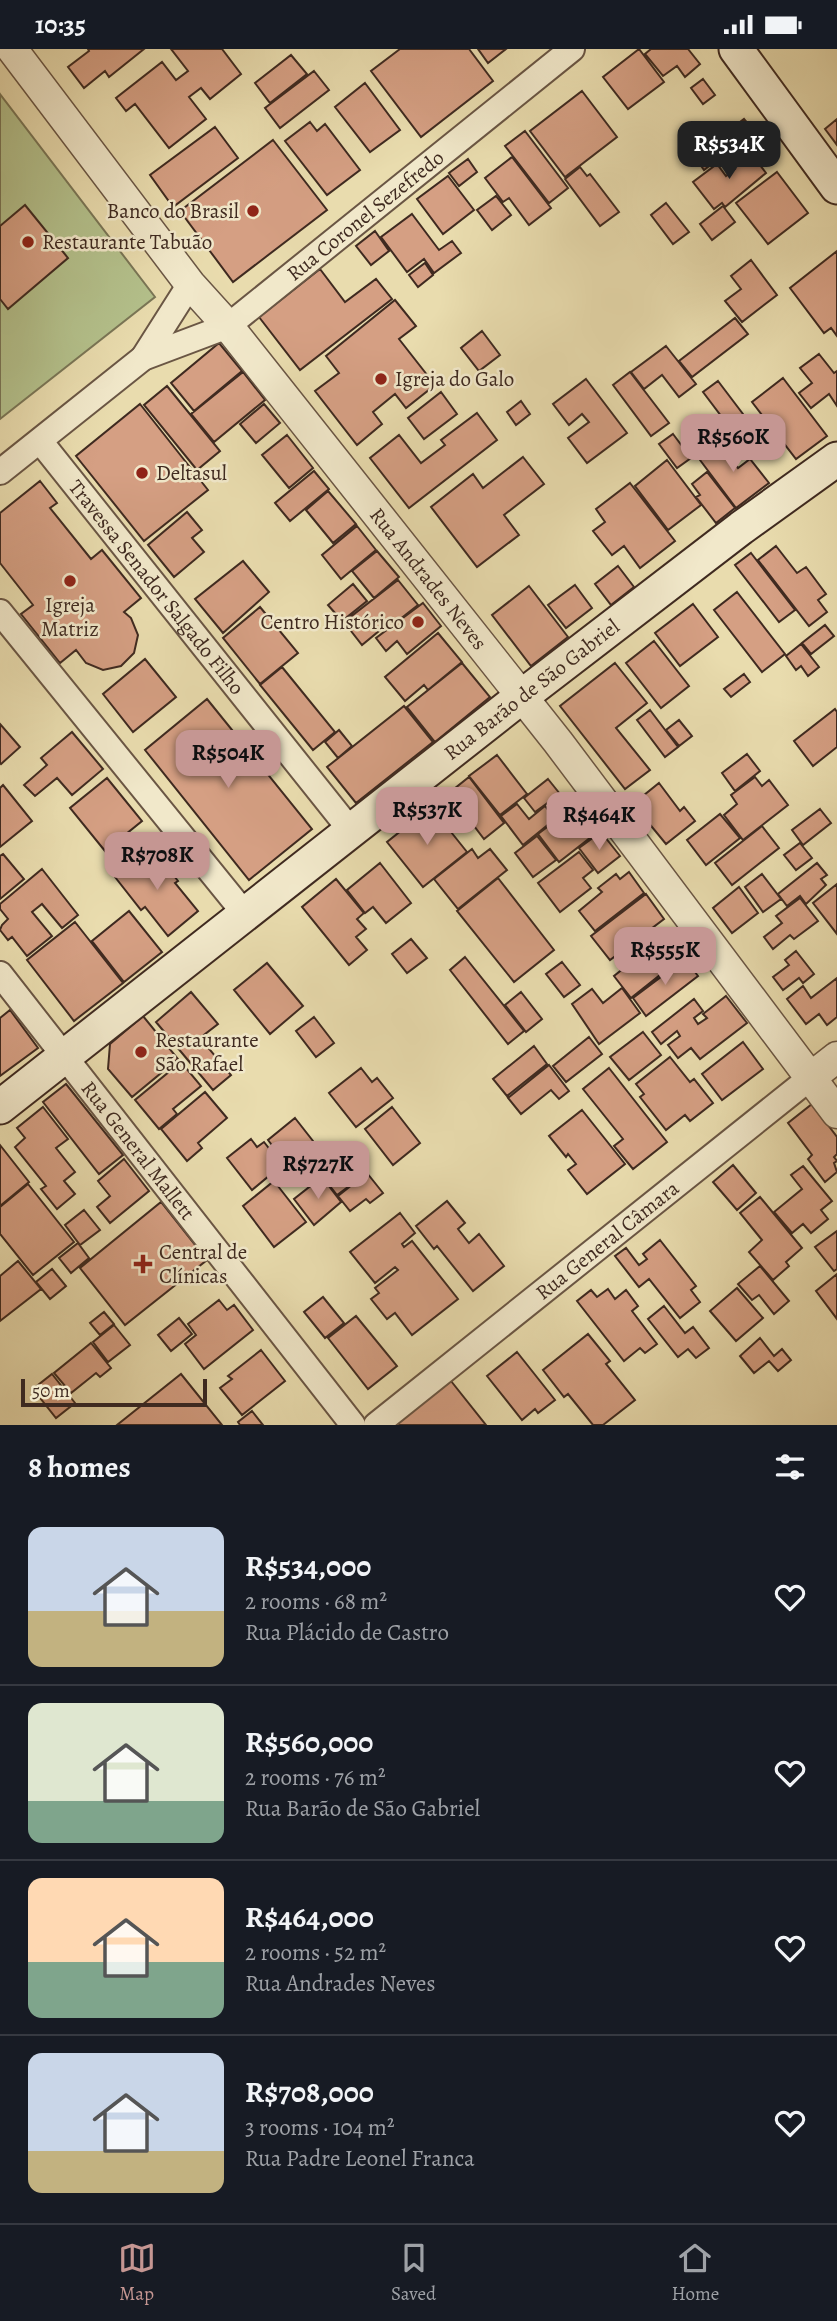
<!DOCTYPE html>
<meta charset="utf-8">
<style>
body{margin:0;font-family:Alegreya,serif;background:#20242c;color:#f1f3f6;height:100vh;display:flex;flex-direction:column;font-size:26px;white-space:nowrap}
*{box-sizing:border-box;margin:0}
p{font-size:23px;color:#9ea1a6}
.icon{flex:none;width:38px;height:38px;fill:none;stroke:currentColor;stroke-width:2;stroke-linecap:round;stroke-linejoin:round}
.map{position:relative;height:1376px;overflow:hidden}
.panel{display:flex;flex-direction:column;background:#171b24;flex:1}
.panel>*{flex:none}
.scale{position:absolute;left:21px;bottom:18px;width:186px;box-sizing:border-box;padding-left:7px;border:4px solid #3f2a20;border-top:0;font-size:19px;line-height:24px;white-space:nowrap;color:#3f2a20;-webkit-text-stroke:5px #f1e8ca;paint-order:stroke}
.price{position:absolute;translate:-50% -60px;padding:0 16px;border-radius:14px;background:#c59692;color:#111;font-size:23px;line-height:46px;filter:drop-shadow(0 2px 4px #0008)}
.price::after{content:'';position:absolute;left:50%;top:42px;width:21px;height:16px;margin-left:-10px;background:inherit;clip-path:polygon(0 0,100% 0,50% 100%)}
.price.active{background:#222;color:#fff}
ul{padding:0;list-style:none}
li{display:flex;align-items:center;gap:21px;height:175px;padding:0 28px}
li+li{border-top:2px solid #363941}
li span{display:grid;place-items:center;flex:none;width:196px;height:140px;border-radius:14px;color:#555}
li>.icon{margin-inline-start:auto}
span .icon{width:84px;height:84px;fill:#fffc;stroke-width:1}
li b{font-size:30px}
h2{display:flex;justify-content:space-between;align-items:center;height:84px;padding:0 28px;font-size:30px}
.status{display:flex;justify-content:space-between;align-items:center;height:49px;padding:0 35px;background:#171b24;direction:ltr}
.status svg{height:19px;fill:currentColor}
.menu{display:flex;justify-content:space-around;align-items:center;height:98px;border-top:2px solid #363941;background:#171b24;font-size:19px;color:#9ea1a6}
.menu a{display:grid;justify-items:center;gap:4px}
.menu .active{color:#c59692}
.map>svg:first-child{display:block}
.green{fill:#b4c18c;stroke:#7a7656;stroke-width:2}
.building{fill:#d59f83;stroke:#3f2a20;stroke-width:2}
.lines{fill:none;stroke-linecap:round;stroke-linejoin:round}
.minor-casing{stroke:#6a5644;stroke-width:28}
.tertiary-casing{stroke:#6a5644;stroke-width:33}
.secondary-casing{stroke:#3f2a20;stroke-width:37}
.minor{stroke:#f1e8ca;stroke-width:24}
.tertiary{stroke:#f1e8ca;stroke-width:30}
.secondary{stroke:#f1e8ca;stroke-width:33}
.poi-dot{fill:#8f2418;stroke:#f1e8ca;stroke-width:2.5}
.labels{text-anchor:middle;stroke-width:5;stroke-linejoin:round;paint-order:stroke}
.poi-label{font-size:21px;fill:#3f2a20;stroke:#f1e8ca;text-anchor:start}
.street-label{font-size:21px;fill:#3f2a20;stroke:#f1e8ca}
</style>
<div class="status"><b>10:35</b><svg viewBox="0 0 49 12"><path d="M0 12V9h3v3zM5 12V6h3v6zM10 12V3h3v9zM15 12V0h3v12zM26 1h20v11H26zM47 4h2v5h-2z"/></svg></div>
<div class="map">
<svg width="837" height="1376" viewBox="0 0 837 1376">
<rect width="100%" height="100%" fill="#e9dcae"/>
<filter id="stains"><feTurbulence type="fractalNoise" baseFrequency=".00286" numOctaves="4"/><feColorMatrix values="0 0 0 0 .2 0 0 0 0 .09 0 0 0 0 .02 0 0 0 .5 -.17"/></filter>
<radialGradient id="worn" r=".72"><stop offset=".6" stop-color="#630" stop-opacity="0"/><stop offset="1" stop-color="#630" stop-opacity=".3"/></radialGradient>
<!-- green -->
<path class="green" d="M0,45L155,248L0,370Z"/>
<!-- building -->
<path class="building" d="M88,0H144L109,28L105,22L84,39L68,18L89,2Z
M171,0H222L241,25L210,50L201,39L189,48L206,70L169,99L135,55L126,62L116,49L162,13L176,31L188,22Z
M400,0H469L493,32L421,88L371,22Z
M478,0H506L488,14Z
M639,0L664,33L628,60L603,28Z
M651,0H688L700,15L685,28L677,17L663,27L645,5Z
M291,6L307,25L270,54L255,34Z
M314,22L329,41L280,79L265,59Z
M703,30L715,46L703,55L691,39Z
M365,34L400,81L370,103L335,58Z
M582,42L617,88L565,128L530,82Z
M744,70L754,82L704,121L695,108Z
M837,70V96L825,80Z
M310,73L317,82L325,75L360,121L327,146L285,92Z
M215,78L238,109L173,158L150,126Z
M525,82L568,139L549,154L505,97Z
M273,91L327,161L233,233L180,162Z
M750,103L766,124L725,158L722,154L714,160L693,133L717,115L726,127L735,120L732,117Z
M512,108L551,159L529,176L509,149L503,153L485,129Z
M468,110L477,123L459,137L449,124Z
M580,118L587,127L590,125L619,163L600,177L565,130Z
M777,123L808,164L768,195L736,154Z
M448,127L474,161L443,185L417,150Z
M496,147L511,166L492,181L477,161Z
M666,154L689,183L673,195L651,166Z
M25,156L68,209L8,260L0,250V177Z
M723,157L735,173L712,191L700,175Z
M412,165L439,201L452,192L461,204L434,224L424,210L407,223L381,188Z
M375,182L389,202L371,216L356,197Z
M837,202V287L831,279L824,284L790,239Z
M751,211L777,246L742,273L725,252L741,240L731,227Z
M425,214L433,226L418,238L409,226Z
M320,220L345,253L376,230L392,250L300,321L259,268Z
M395,251L416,277L399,290L435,336L406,359L395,345L373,363L382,375L357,396L315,342L339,324L326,307Z
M735,269L748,285L692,328L679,312Z
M482,282L500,306L479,322L461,299Z
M219,294L242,322L194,362L171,334Z
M666,297L696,335L679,348L662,326L644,340L631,323Z
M819,305L834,324L837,322V357L829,345L811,359L799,344L812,334L800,319Z
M243,323L265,351L214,393L191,365Z
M630,323L669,374L651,387L613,336Z
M783,329L827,387L796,410L752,353Z
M586,330L627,384L587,414L568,389L589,373L582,365L569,376L553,355Z
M718,332L746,369L731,380L703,343Z
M167,337L220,402L197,421L144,356Z
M441,343L457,365L424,390L408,369Z
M521,352L530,365L516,376L507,363Z
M140,355L208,441L144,492L76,407Z
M264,355L280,374L256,394L240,375Z
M477,364L497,391L409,459L370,409L399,386L421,414L445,396L441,391Z
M673,385L691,409L677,419L659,395Z
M287,386L313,419L289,439L262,406Z
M717,391L738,419L750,410L769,434L736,459L697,407Z
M523,408L544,435L504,466L519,486L477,518L431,458L473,425L483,439Z
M667,411L701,456L668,481L635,437Z
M314,422L329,440L290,472L275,454Z
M707,423L735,459L716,474L696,448L700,446L692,435Z
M40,432L57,454L50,459L91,510L102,501L141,549L124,563L131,569L138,586L134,604L121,617L103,621L86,614L76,601L60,614L21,565L33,556L0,514V464Z
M630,434L675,492L640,519L624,497L612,506L593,482L605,473L596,460Z
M328,442L356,475L333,494L306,461Z
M187,463L202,481L192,489L204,503L174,528L148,496Z
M357,477L376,501L341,530L322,506Z
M776,497L797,524L806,518L826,545L818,551L827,563L809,577L758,511Z
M377,502L399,528L374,549L352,522Z
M751,504L795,561L779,573L735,516Z
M243,512L269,543L223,584L195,550Z
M618,517L634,538L611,556L595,535Z
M398,531L418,556L390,578L382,569L380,571L385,577L362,596L344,573Z
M353,535L367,552L342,572L328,556Z
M575,536L592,559L566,579L548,556Z
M529,537L568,588L531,617L492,566Z
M737,543L785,605L762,623L714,561Z
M423,554L441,577L407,605L397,592L386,602L376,589Z
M693,555L718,588L680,617L655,584Z
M260,558L298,604L260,635L223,589Z
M825,576L834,587L811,605L802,594Z
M438,584L462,613L428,641L424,636L405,652L385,628Z
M654,592L689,637L661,659L626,614Z
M801,595L819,618L808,627L801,617L796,621L786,607Z
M145,610L176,648L133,683L103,645Z
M462,614L490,648L435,693L407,658Z
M615,614L647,654L616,679L650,721L625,740L560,657Z
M282,618L335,683L313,701L260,636Z
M744,625L750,633L731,648L724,640Z
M207,650L312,780L249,831L145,701Z
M404,657L433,693L356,754L327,718Z
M835,660L837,663V698L813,717L794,692Z
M650,661L678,698L665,708L637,671Z
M679,671L692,687L679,697L666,681Z
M0,675L20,698L1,715L0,714Z
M339,681L352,697L338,709L325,693Z
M72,683L103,720L72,746L57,729L35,747L24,736L47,716L41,709Z
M747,705L760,722L735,742L722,724Z
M497,706L527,745L500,766L469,727Z
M469,728L504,774L484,790L449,744Z
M755,728L762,737L769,731L788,756L743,791L724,766L737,755L731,746Z
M107,729L142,772L105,802L70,759Z
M548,730L560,745L535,763L524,749Z
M659,734L680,762L684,758L695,772L666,795L633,755Z
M3,736L32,772L0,798V739Z
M579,754L600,781L559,813L538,785Z
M517,755L529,770L545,757L555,770L523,796L501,767Z
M431,758L467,803L423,838L387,793Z
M820,760L831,774L803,796L792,781Z
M720,765L740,789L706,816L687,791Z
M762,777L779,799L732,836L715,814Z
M601,783L620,807L598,824L579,799Z
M537,787L556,811L533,828L515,804Z
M800,794L812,809L796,821L784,806Z
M152,799L178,832L175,834L198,862L168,887L145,858L141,861L115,828Z
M472,800L478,809L490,800L507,821L458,860L434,830Z
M579,803L593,821L583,829L591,839L560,863L538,834Z
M3,805L24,830L0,850V807Z
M380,814L411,854L386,874L373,858L365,864L347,841Z
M817,814L827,826L821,830L826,836L806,855L800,847L787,857L778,845Z
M42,820L78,866L62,879L42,855L32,863L52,887L27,907L12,888L8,891L0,881L2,876L8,870L0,860V855Z
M629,823L644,844L595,882L579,862L602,843L598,839L616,825L620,830Z
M762,825L781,850L763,863L745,838Z
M498,829L554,901L514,933L457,862Z
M336,830L364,864L357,870L366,880L356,888L367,901L349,916L302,858Z
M837,835V885L813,854Z
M739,838L758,864L732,884L713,859Z
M646,845L664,870L610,911L591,887Z
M800,849L818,872L794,890L790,886L773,900L764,888L782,874L776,867Z
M129,862L162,903L124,933L92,892Z
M75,873L123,934L74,972L27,911Z
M673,880L690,902L631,949L614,927Z
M411,890L427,909L407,924L392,905Z
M796,902L814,925L803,934L799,929L783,941L773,928L789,916L785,911Z
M465,908L524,982L508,995L450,921Z
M685,910L698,927L646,967L633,949Z
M562,913L580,936L564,948L546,925Z
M267,914L303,957L270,985L234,941Z
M837,929V968L827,976L819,965L806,975L787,950L803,937L811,949Z
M622,939L640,964L599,995L572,955L592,940L603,954Z
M191,943L218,975L200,989L231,1026L213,1041L156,973Z
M521,943L542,970L526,983L505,956Z
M726,947L747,974L700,1010L691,999L678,1009L668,996L680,987L677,982L661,995L652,983L694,950L703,962L694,969L698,975L707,969L703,965Z
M10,961L38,999L0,1027V969Z
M143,967L178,1010L132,1048L108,1020L110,995Z
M314,968L334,994L316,1008L296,982Z
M643,983L661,1006L629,1031L610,1008Z
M589,988L602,1005L566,1033L553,1017Z
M743,993L763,1020L722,1051L702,1025Z
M534,997L547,1015L507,1047L493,1030Z
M670,1008L690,1033L694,1030L713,1054L690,1072L685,1066L666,1081L640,1048L644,1045L636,1035Z
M181,1013L201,1037L173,1060L177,1065L159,1080L135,1051Z
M549,1016L569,1042L559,1050L551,1041L521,1065L508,1049Z
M361,1019L372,1033L377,1029L393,1049L356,1078L329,1044Z
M609,1019L667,1093L633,1120L614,1097L623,1090L583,1040Z
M66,1035L123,1106L99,1125L43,1053Z
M205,1043L227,1069L198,1094L202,1099L187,1112L161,1080Z
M812,1055L837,1088V1105L834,1108L837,1112L834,1114L837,1123L825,1133L808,1110L812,1106L788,1074Z
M43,1058L68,1090L56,1099L75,1123L64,1132L75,1145L57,1160L41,1140L46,1137L15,1098L25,1089L17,1079Z
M392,1058L420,1094L393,1116L365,1080Z
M582,1061L625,1115L587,1145L568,1121L576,1115L568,1105L566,1108L549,1087Z
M295,1069L313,1092L298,1103L302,1108L289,1118L268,1091Z
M251,1090L257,1098L264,1093L282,1116L252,1141L227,1109Z
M0,1096L29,1133L0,1157Z
M355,1109L367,1124L337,1146L326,1132Z
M124,1110L149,1142L110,1174L97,1158L110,1147L98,1132Z
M733,1116L756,1144L737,1161L713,1133Z
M803,1117L832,1152L821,1161L828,1170L811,1184L803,1175L792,1184L774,1163L802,1140L791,1126Z
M367,1124L383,1144L370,1154L366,1150L350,1162L338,1147Z
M322,1128L341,1153L314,1176L294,1150Z
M274,1132L306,1173L274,1198L243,1157Z
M28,1135L74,1193L33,1226L0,1185V1158Z
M760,1148L802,1199L786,1213L789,1217L773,1231L749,1203L762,1191L740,1164Z
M447,1152L465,1174L458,1180L469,1194L479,1185L504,1217L473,1242L437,1197L434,1200L416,1177Z
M161,1153L207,1211L125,1276L80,1219Z
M84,1161L100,1181L80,1196L65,1176Z
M400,1164L415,1184L402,1195L404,1198L412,1192L458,1250L412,1286L395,1264L387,1270L371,1250L379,1244L375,1239L398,1221L395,1218L375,1234L350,1203Z
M837,1182V1220L834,1222L815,1198Z
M660,1191L696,1237L691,1241L700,1253L680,1269L649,1230L639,1238L615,1207L626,1199L639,1216L647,1210L643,1205Z
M78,1194L89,1209L71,1224L59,1209Z
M18,1212L41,1240L0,1272V1227Z
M760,1217L789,1252L774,1265L759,1246L752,1251L738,1235Z
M52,1220L66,1237L50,1250L36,1233Z
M837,1225V1270L816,1242Z
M737,1239L763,1269L736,1292L710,1262Z
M608,1240L615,1250L626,1241L638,1257L632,1262L657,1295L645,1304L640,1299L624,1312L577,1252L591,1241L597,1248Z
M323,1248L344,1274L325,1289L304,1263Z
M219,1251L227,1261L234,1256L253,1281L204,1320L185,1295L196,1286L188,1275Z
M664,1257L685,1284L693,1278L709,1299L696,1309L688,1300L678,1308L648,1270Z
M104,1263L114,1275L100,1286L90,1274Z
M356,1267L397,1317L368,1340L328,1289Z
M179,1269L192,1285L171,1302L158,1286Z
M114,1276L130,1296L108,1313L93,1293Z
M588,1285L610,1312L606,1315L635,1351L603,1376H593L568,1345L564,1348L543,1321Z
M760,1289L774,1307L782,1300L791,1311L778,1322L769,1312L754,1324L740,1307Z
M91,1294L111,1319L100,1328L96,1324L71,1344L54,1324Z
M261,1301L285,1332L242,1366L220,1339L232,1330L228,1327Z
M517,1303L555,1351L538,1364L535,1360L522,1371L487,1327Z
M52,1325L75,1354L56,1369L33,1340Z
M181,1325L222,1376H117Z
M451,1332L486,1376H396L411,1363Z
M252,1362L263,1376H240L238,1373Z"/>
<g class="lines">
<defs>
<g id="minor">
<path d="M143,309L190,235"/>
<path id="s1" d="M40,392L352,783"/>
<path id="s2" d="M0,423L143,309L228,277L572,0"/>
<path d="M0,563L245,865"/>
<path id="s3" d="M0,925L353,1376"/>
<path id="s4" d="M376,1376L810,1029"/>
</g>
<g id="tertiary">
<path id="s5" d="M12,0L190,235L228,277L558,693L837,1064"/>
<path d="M810,1029L837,1008"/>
</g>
<g id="secondary">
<path d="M736,0L837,138"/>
<path id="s6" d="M0,1058L521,648L741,479L837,410"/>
</g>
</defs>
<!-- minor casing -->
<use href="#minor" class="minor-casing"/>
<!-- tertiary casing -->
<use href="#tertiary" class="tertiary-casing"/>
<!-- secondary casing -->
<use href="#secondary" class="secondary-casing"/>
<!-- minor -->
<use href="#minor" class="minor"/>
<!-- tertiary -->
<use href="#tertiary" class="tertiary"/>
<!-- secondary -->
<use href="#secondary" class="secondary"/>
</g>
<!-- markers -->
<g class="poi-dot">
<circle cx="253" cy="162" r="7"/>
<circle cx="28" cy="193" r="7"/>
<circle cx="381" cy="330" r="7"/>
<circle cx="142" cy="424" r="7"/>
<circle cx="70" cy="532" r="7"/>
<circle cx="418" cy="573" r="7"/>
<circle cx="141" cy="1003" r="7"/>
<path d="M139.5 1204.5h7v7h7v7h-7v7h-7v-7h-7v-7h7z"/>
</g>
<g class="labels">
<!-- poi labels -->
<g class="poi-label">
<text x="239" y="169" text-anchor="end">Banco do Brasil</text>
<text x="42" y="200">Restaurante Tabuão</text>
<text x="395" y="337">Igreja do Galo</text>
<text x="156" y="431">Deltasul</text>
<text x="70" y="563" text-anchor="middle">Igreja<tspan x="70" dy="24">Matriz</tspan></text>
<text x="404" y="580" text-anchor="end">Centro Histórico</text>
<text x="155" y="998">Restaurante<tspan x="155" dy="24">São Rafael</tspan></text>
<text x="159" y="1210">Central de<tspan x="159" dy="24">Clínicas</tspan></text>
</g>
<!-- street labels -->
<g class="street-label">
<text dy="7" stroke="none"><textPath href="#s2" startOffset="450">Rua Coronel Sezefredo</textPath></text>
<text dy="7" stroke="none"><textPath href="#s5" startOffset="674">Rua Andrades Neves</textPath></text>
<text dy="7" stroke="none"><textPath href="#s1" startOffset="187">Travessa Senador Salgado Filho</textPath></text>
<text dy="7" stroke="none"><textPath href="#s6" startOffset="676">Rua Barão de São Gabriel</textPath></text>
<text dy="7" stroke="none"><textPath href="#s3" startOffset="224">Rua General Mallett</textPath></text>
<text dy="7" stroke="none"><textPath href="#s4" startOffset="296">Rua General Câmara</textPath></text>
</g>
</g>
<rect width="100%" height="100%" filter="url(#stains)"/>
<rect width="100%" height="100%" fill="url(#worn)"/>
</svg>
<div class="scale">50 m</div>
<b class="price active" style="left:729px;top:132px">R$534K</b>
<b class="price" style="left:733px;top:425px">R$560K</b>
<b class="price" style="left:228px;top:741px">R$504K</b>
<b class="price" style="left:427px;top:798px">R$537K</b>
<b class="price" style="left:599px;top:803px">R$464K</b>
<b class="price" style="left:157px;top:843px">R$708K</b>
<b class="price" style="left:665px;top:938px">R$555K</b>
<b class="price" style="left:318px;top:1152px">R$727K</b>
</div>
<section class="panel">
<h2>8 homes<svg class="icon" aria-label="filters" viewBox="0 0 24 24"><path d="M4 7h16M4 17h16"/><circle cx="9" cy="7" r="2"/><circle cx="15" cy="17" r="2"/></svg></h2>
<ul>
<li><span style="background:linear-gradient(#c9d6e8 60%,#c2b280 0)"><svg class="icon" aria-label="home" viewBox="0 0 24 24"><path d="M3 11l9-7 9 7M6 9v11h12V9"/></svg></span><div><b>R$534,000</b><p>2 rooms · 68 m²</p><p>Rua Plácido de Castro</p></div><svg class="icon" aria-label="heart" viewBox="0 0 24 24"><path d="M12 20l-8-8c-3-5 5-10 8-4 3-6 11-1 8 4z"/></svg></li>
<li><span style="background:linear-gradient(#dfe7d0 70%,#7fa58c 0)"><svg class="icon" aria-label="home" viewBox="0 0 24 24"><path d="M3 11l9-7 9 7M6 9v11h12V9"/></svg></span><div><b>R$560,000</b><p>2 rooms · 76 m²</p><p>Rua Barão de São Gabriel</p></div><svg class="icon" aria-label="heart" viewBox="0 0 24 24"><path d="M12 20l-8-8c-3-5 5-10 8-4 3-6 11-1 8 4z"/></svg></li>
<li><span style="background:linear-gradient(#ffd9b3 60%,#7fa58c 0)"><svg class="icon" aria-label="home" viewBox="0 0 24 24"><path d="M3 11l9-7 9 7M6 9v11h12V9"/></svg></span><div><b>R$464,000</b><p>2 rooms · 52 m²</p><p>Rua Andrades Neves</p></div><svg class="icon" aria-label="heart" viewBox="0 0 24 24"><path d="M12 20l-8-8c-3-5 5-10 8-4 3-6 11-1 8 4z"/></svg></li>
<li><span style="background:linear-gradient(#c9d6e8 70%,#c2b280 0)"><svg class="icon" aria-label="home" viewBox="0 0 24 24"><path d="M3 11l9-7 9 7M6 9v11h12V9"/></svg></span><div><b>R$708,000</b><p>3 rooms · 104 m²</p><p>Rua Padre Leonel Franca</p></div><svg class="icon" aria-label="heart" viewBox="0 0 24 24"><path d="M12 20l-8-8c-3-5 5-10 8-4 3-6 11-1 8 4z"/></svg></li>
</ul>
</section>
<nav class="menu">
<a class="active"><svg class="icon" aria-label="map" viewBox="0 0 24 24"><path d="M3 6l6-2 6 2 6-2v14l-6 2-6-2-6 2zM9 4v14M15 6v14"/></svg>Map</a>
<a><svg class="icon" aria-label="saved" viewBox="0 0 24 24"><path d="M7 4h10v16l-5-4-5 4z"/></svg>Saved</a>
<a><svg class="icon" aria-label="home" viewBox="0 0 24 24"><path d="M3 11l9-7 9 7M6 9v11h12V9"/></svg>Home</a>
</nav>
